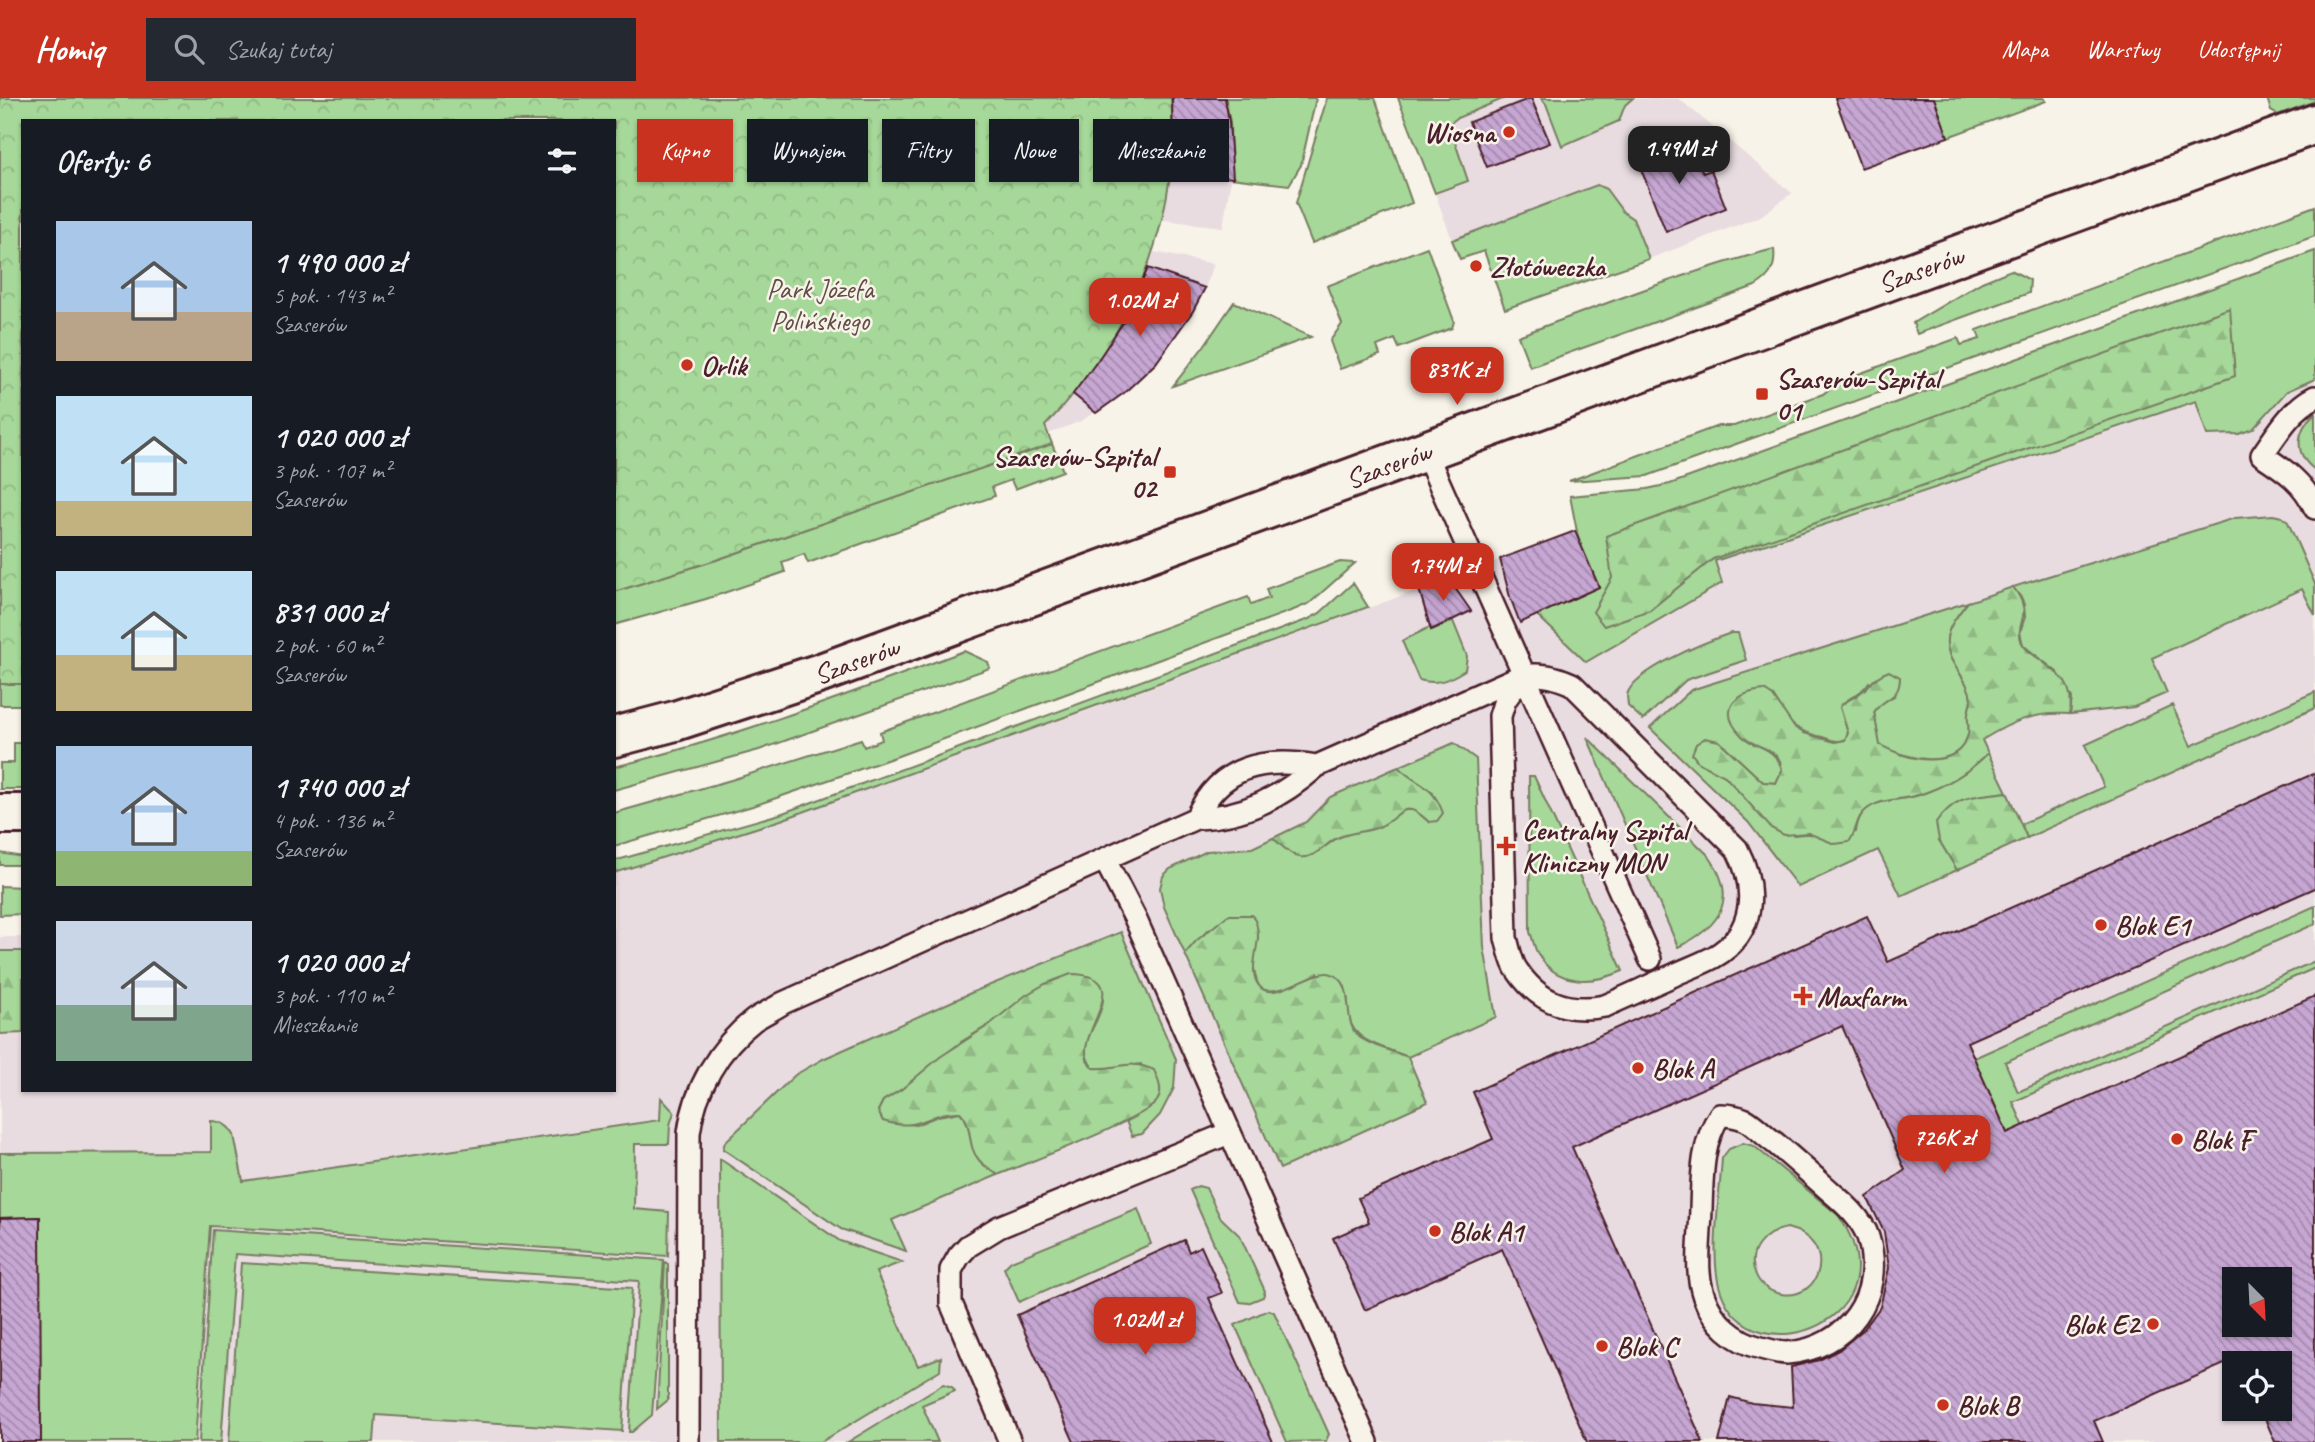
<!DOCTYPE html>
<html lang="pl">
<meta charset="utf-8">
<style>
body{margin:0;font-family:Caveat,sans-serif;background:#242831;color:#f1f3f6;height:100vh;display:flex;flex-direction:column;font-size:26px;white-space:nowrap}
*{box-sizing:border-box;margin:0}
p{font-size:23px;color:#9ea1a6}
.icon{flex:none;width:38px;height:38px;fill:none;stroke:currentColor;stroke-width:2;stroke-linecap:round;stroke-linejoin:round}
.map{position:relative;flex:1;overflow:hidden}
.side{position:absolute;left:21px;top:21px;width:595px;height:973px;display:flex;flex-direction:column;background:#171b24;border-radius:0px;box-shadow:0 2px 5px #0004}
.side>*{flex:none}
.guide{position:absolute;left:637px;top:21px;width:665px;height:63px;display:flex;gap:14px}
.needle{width:46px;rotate:156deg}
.controls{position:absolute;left:2222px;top:1169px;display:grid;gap:14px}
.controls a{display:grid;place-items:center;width:70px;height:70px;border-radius:0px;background:#171b24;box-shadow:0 2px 5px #0004;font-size:35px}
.price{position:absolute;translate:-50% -60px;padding:0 16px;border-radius:14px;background:#c8321e;color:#fff;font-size:23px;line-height:46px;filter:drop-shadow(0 2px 4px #0008)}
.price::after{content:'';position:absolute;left:50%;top:42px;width:21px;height:16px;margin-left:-10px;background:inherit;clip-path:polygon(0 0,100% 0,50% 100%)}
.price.selected{background:#222;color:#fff}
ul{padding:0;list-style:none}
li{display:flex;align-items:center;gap:21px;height:175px;padding:0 35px}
li span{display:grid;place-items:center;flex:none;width:196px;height:140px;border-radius:0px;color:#555}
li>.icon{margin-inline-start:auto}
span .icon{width:84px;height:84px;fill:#fffc;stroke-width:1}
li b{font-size:30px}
h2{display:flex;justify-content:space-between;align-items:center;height:84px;padding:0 35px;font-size:30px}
.chip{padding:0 24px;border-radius:0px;background:#171b24;box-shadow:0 2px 5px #0004;font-size:24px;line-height:63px}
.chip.selected{background:#c8321e;color:#fff}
header{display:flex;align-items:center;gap:42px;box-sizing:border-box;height:98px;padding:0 35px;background:#c8321e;color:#fff}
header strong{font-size:33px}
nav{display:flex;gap:38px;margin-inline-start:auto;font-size:24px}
.search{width:490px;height:63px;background:#242831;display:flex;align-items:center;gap:18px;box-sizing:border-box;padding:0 24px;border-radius:0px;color:#9ea1a6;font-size:26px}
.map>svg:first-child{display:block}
.built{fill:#e8dce1;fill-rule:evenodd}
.green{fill:#a6d899;stroke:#787c62;stroke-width:2;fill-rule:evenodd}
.forest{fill:url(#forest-firs);stroke:#787c62;stroke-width:2}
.park{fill:url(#park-crowns);stroke:#787c62;stroke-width:2}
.building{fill:url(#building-back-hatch);stroke:#4a1f2b;stroke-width:2;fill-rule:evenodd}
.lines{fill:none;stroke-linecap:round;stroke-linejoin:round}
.lane-casing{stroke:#4a1f2b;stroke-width:26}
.secondary-casing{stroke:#4a1f2b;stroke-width:44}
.lane{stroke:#f7f3e8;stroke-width:21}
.secondary{stroke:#f7f3e8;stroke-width:38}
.poi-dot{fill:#c8321e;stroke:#f7f3e8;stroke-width:2.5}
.labels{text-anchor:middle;stroke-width:5;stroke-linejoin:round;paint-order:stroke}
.poi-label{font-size:28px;font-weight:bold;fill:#4a1f2b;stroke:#f7f3e8;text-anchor:start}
.street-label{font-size:28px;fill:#4a1f2b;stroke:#f7f3e8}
.park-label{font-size:28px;fill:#614d46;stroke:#f7f3e8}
</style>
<header>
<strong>Homiq</strong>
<div class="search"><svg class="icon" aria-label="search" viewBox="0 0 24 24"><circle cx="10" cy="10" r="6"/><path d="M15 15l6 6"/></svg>Szukaj tutaj</div>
<nav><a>Mapa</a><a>Warstwy</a><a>Udostępnij</a></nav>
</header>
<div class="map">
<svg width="2315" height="1344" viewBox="0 0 2315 1344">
<defs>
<pattern id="forest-firs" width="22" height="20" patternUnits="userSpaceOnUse" patternTransform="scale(1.75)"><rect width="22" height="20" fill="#a6d899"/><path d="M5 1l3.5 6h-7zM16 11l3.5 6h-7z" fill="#90b984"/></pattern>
<pattern id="park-crowns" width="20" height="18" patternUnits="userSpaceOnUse" patternTransform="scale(1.75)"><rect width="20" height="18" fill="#a6d899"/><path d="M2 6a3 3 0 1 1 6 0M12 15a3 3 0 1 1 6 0" fill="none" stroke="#90b984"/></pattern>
<pattern id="building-back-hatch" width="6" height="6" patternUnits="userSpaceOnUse" patternTransform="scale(1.75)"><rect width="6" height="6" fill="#c6a6d2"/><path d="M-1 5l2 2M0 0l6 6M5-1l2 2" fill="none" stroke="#a387ab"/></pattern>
</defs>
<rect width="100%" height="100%" fill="#f7f3e8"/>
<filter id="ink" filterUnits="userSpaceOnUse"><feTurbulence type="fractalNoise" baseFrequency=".0143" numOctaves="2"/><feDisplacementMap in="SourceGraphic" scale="14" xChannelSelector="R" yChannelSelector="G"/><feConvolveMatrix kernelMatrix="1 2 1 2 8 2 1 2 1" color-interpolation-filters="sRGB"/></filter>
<g filter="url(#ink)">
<!-- built -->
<path class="built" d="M1171,0H1225L1230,24L1232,62L1231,80L1223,129L1163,122L1167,102L1172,14Z
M1505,0H1541L1546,6L1562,48L1625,7L1633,0H1678L1792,95L1761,118L1649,161L1633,121L1623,114L1619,108L1597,87L1452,142L1435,95L1468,83L1449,26L1457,20Z
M1154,154L1214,166L1205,190L1193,213L1156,265L1124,295L1081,323L1048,336L1045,328L1124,223L1137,197Z
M2315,163V1344H0V839H23V992H614V775L781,722L1169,583ZM2235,1181H2280V1227H2235ZM2235,1265H2280V1311H2235Z"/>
<!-- green -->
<path class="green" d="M1225,0H1316L1301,67L1289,87L1231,80L1230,24Z
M1327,0H1375L1412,105L1312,145L1296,105Z
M1398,0H1505L1457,20L1449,26L1468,83L1435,95Z
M1541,0H1633L1625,7L1619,23L1562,48L1546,6Z
M1934,0H2044L2046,3L1948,39Z
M2267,0H2315V3L2278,17L2271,13Z
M1597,87L1606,91L1623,114L1633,121L1649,161L1505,211L1484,153L1460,161L1452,142Z
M2315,108V138L1647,378L1569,383L1718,328H1734L1823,296L1839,283L1958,240L1961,247L1980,241L1977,232Z
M1427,149L1454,223L1452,230L1399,250L1395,241L1377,248L1380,257L1340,271L1330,243L1342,226L1327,188Z
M1774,151C1776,169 1771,179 1755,188L1530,269L1518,238C1603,207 1687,173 1774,151Z
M2315,153V281L2287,293L2253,331L2239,336L2207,337L2196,303L1715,463L1722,485L1586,564L1537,517L1599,489L1579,444L1570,398L1647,391L1670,386Z
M2011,172L2030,182L2029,195L1917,236L1913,225L1982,184Z
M1234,204L1311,239L1173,288L1204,248Z
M2315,315V372C2293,356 2296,332 2315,315Z
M1052,346L1063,373L1015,391L1011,382L992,389L995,398L808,465L804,456L782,464L785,474L706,501L614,527V494L716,462Z
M2273,417L2282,419L2288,424L2315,486V517L2302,491L2152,560L2167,595L2134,609L2070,616L2072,600L2058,575L2023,547L2020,534L2025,519L2024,507L2022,501L2013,489L2235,420Z
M1340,464L1355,465L1310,505L1296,511L898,658L756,707L614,748V715L731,682L861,641L864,649L882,642L880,634L1248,499L1251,507L1269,500L1266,491Z
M1353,485L1368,509L781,722L614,775V763L780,716L1309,521L1320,515Z
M1968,504C1960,514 1948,528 1947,541C1945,565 1968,578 1971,600C1971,605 1969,611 1968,616C1967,623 1970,631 1968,637C1956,675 1905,660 1879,647L1874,614L1880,606L1894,598L1869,584C1860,599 1848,598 1840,609L1848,635L1845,642C1834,645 1829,640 1818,638C1788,630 1789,623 1773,598L1752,645C1768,652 1777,655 1782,672L1776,685L1763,684L1719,643L1715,672L1725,678L1743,696L1794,737C1806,735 1814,735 1825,742L1856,734C1860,696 1893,706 1919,697C1945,688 1969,674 1988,655L2007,694L1978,698L1939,742L1957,772L1901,798L1878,752L1798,789L1748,724L1650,630L1691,592Z
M1453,523L1467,558L1465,572C1449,582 1438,587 1419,582L1402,543L1430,529L1432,532Z
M1731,535H1738L1746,562L1686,582L1643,622L1628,608C1628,607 1627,598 1627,597C1633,572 1708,543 1731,535Z
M964,553L988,564L990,570L759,652L614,692V669C734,640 849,596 964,553Z
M0,586H23V607H0Z
M2315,594V610L2027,740L2021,726L2104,689L2085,647L2172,607L2191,648Z
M1587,639L1708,757C1739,800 1722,828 1678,849Z
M14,645H23V691H0V665H14Z
M1454,645L1476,661L1484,849L1496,919L1408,959C1387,950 1353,945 1349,919C1348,911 1348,903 1347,896L1318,875C1308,881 1272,899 1261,890C1256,886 1255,876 1254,870C1253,859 1257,847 1258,837L1208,832L1185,856L1164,809L1160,790L1163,778L1170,771L1207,753L1252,750L1273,740L1294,757H1313L1337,740L1360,732L1372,731L1404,712H1415L1429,724L1433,694L1407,678L1398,669Z
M1529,678H1534L1623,873C1593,886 1556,888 1538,856C1534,850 1533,841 1530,834Z
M0,755L23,759V767H0Z
M0,788L23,789V816L0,817Z
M2315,808V826L2005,964L2018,994L2315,863V870L2013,1004L2032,1047L2016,1054L1974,960Z
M1121,834L1176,961L1174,990L1160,1017L1142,1036L1132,1038L1126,1023L1155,1006L1141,966L1106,971L1093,970C1073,945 1101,927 1103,902C1103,897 1101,891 1100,886L989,927L961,944L902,991L883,1003L878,1013L883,1023L916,1027L938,1018L960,1014C973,1026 967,1043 976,1057C980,1066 990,1071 998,1077L892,1122L906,1153L841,1131L723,1051L725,1044L795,977L823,961L973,894Z
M661,1000L674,1014L670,1027L669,1046H635L634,1111L669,1114L668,1158L210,1128L195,1344H41L39,1119L0,1120V1055L211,1054V1023C221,1023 229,1028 234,1037L243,1083L660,1022Z
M1743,1045L1754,1048L1838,1117C1911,1220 1752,1282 1721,1194C1709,1163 1720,1096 1722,1060L1729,1051ZM1787,1130C1838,1142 1823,1203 1781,1196C1770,1194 1760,1187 1756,1177C1745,1153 1765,1134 1787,1130Z
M720,1061L840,1143L902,1164L876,1174L918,1268L941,1259L940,1272L821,1344H721Z
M1198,1088L1206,1090L1220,1119L1240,1138L1265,1193L1263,1199L1248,1205L1240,1204L1190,1092Z
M1138,1111L1151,1146L1019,1204L1004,1170L1011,1163Z
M213,1132L664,1162L652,1317L632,1334H629L639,1183L235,1156L221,1344H199Z
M665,1164L668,1166V1302L657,1311Z
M241,1165L632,1190L622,1333L376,1317L374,1344H229Z
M1268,1212L1274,1214L1329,1336L1326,1343L1287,1344L1235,1227Z
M943,1286L952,1289L955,1293L922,1307L938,1344H848Z"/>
<!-- forest -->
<path class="forest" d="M2230,210L2235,278L1713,461L1650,512L1604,528L1593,514L1612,480L1606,438Z
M2013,489C2036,519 2013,523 2022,545C2025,551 2032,556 2038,560C2061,578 2074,584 2070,616C2033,614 2013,623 1982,642L1988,655C1969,674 1944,689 1918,697C1900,703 1882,699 1866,712C1856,719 1857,733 1849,744L1835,746L1808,735L1784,737L1771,730L1725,678L1699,665L1692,656L1696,646L1705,640L1719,643L1763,684L1776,685L1782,672C1781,668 1781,665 1779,661C1771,649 1752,648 1742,638C1717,612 1734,595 1764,592L1773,598L1794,629L1804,635L1835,644L1845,642L1848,635L1840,609C1846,601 1854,601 1860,595C1872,586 1873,579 1889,573L1900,579C1900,602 1885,598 1874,614L1880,647C1905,661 1956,675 1968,637C1970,631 1967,623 1968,616C1969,611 1971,605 1971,600C1968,578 1945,565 1947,541C1948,528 1960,514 1968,504Z
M1398,669C1419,689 1432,685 1443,715L1437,723L1429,724C1402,698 1402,719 1379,729C1366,734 1351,734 1337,740C1325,746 1314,762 1299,759C1290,757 1280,746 1273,740L1306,724L1330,699Z
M2007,694L2027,740L1957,772L1939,742L1936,725C1957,695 1974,699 2007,694Z
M1228,817H1252C1256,823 1258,830 1258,837C1258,853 1247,877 1261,890C1277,904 1314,869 1332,876C1357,885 1341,922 1358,938C1368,947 1395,954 1408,959L1427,1004L1280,1071L1185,856L1196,843Z
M0,853H23V935L0,936Z
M1071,876C1139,877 1077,933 1087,961C1087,963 1092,969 1093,970C1119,972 1128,960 1154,972C1158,982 1164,993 1157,1003C1144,1022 1025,1065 998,1077C992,1072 984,1068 979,1062C966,1048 974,1027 960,1014C928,1013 921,1035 883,1023L878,1013L883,1003L902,991L940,959L989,927L1026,897L1045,886Z"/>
<!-- park -->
<path class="park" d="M0,0H1171C1182,124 1130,239 1045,328L1052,346L716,462L614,494V23H23V586H0Z"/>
<!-- building -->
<path class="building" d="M1172,0H1225L1229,24L1233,80L1170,74L1173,44Z
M1531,0L1550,45L1487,69L1469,24Z
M1835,0H1934L1948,39L1861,70Z
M1672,41L1676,53L1683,50L1689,64L1697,61L1703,75L1711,72L1726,110L1666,134L1635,56Z
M1148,170L1205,190L1193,213L1156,265L1124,295L1096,315L1073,296L1098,262L1124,223Z
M1575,433L1599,489L1520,525L1510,499L1500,461Z
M1448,480L1471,513L1431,532L1419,491Z
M2315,675V790L1967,944L2007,1035L2315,898V1344H2275L2261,1311H2280V1265H2240L2238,1260L2094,1323L2103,1344H1719L1730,1299L1752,1305L1793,1309L1791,1269L1819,1262L1839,1252L1864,1231L1880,1209L1889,1170L1884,1134L1867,1099L1905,1072L1842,928L1572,1049L1703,1344H1587L1502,1151L1365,1212L1333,1140L1369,1124L1358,1100L1493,1041L1473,994L1867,818L1888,864ZM2235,1181H2280V1227H2235Z
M40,1119L41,1344H0V1120Z
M1184,1142L1189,1154L1201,1148L1222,1195L1209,1200L1273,1344H1074L1017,1217Z"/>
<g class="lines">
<defs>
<path id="lane" d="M2315,299C2291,311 2277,336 2262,357C2285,372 2304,385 2315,410
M1425,353L1650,861
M1196,720C1220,667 1264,659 1317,668
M1105,762L1135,820L1367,1344
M1720,1017C1729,1017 1737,1018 1746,1022C1756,1028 1765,1038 1775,1045C1794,1061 1813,1078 1831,1094C1845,1106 1862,1121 1868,1139C1886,1197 1847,1251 1787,1255C1778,1255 1769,1252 1761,1250C1735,1244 1713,1224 1704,1199C1696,1177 1699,1154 1700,1131C1703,1094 1698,1048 1720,1017Z
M688,1344L689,1035C694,992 719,949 754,922C763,916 774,911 783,905L1196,720C1244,719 1282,699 1317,668L1523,577C1542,576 1554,578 1572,586L1737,751C1757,790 1756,835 1714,859C1701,866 1687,871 1674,877C1651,887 1628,898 1605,908C1568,915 1539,905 1517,872C1511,864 1509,850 1506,840L1500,618L1505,602L1523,577
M1010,1344L951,1205V1172L959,1158L968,1148L999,1129L1229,1035"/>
<g id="secondary">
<path id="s1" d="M614,639L675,623L821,575L2315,26"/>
<path d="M0,716H23"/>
</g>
</defs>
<!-- lane casing -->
<use href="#lane" class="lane-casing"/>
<!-- secondary casing -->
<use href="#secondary" class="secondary-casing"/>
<!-- lane -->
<use href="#lane" class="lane"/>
<!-- secondary -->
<use href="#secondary" class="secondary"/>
</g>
</g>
<!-- markers -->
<g class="poi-dot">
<circle cx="1509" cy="34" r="7"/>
<circle cx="1476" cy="168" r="7"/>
<circle cx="687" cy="267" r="7"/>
<rect x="1755" y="289" width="14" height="14" rx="3.5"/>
<rect x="1163" y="367" width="14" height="14" rx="3.5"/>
<path d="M1502.5 737.5h7v7h7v7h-7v7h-7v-7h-7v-7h7z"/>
<circle cx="2101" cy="827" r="7"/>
<path d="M1799.5 887.5h7v7h7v7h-7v7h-7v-7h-7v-7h7z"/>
<circle cx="1638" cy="970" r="7"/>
<circle cx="2177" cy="1041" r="7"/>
<circle cx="1435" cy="1133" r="7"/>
<circle cx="2153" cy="1226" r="7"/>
<circle cx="1602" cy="1248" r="7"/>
<circle cx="1943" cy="1307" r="7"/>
</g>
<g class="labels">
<!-- poi labels -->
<g class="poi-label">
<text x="1495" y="44" text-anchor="end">Wiosna</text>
<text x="1490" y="178">Złotóweczka</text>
<text x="701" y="277">Orlik</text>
<text x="1776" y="290">Szaserów-Szpital<tspan x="1776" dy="32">01</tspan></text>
<text x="1156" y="368" text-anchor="end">Szaserów-Szpital<tspan x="1156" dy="32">02</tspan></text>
<text x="1522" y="742">Centralny Szpital<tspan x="1522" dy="32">Kliniczny MON</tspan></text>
<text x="2115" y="837">Blok E1</text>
<text x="1817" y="908">Maxfarm</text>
<text x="1652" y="980">Blok A</text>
<text x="2191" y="1051">Blok F</text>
<text x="1449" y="1143">Blok A1</text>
<text x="2139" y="1236" text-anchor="end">Blok E2</text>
<text x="1616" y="1258">Blok C</text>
<text x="1957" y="1317">Blok B</text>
</g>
<!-- street labels -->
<g class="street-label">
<text dy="10" stroke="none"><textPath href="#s1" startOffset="1388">Szaserów</textPath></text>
<text dy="10" stroke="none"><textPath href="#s1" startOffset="821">Szaserów</textPath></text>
<text dy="10" stroke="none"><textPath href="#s1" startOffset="254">Szaserów</textPath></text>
</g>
<!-- park labels -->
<g class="park-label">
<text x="820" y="200">Park Józefa<tspan x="820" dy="32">Polińskiego</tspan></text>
</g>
</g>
</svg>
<div class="controls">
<a><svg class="needle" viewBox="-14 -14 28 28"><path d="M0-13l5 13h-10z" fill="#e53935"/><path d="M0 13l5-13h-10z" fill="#9ea1a6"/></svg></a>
<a><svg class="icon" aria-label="locate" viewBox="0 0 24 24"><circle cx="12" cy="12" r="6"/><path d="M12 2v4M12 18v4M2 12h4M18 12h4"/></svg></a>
</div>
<b class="price selected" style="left:1679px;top:88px">1.49M zł</b>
<b class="price" style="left:1140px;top:240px">1.02M zł</b>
<b class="price" style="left:1457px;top:309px">831K zł</b>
<b class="price" style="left:1443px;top:505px">1.74M zł</b>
<b class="price" style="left:1944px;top:1077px">726K zł</b>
<b class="price" style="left:1145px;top:1259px">1.02M zł</b>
<div class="guide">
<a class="chip selected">Kupno</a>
<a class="chip">Wynajem</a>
<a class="chip">Filtry</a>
<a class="chip">Nowe</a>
<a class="chip">Mieszkanie</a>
</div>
<section class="side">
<h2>Oferty: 6<svg class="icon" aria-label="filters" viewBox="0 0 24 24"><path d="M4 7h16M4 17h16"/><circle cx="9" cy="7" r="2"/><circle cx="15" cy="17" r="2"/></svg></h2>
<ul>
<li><span style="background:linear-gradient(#a9c7e8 65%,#b9a48a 0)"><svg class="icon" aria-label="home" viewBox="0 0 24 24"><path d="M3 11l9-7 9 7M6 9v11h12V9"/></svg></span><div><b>1 490 000 zł</b><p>5 pok. · 143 m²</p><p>Szaserów</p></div></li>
<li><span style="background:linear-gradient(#bfe0f5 75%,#c2b280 0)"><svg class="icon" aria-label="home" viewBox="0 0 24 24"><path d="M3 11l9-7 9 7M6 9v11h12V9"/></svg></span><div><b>1 020 000 zł</b><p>3 pok. · 107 m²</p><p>Szaserów</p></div></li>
<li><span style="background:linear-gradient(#bfe0f5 60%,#c2b280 0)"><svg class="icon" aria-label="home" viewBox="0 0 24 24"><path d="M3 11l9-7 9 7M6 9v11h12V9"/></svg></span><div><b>831 000 zł</b><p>2 pok. · 60 m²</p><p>Szaserów</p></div></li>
<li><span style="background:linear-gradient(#a9c7e8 75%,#8fb573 0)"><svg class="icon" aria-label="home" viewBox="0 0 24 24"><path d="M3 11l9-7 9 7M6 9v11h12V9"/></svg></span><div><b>1 740 000 zł</b><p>4 pok. · 136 m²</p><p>Szaserów</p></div></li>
<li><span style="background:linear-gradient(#c9d6e8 60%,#7fa58c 0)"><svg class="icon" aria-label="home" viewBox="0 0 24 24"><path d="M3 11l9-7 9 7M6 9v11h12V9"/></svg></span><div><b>1 020 000 zł</b><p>3 pok. · 110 m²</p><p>Mieszkanie</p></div></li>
</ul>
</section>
</div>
